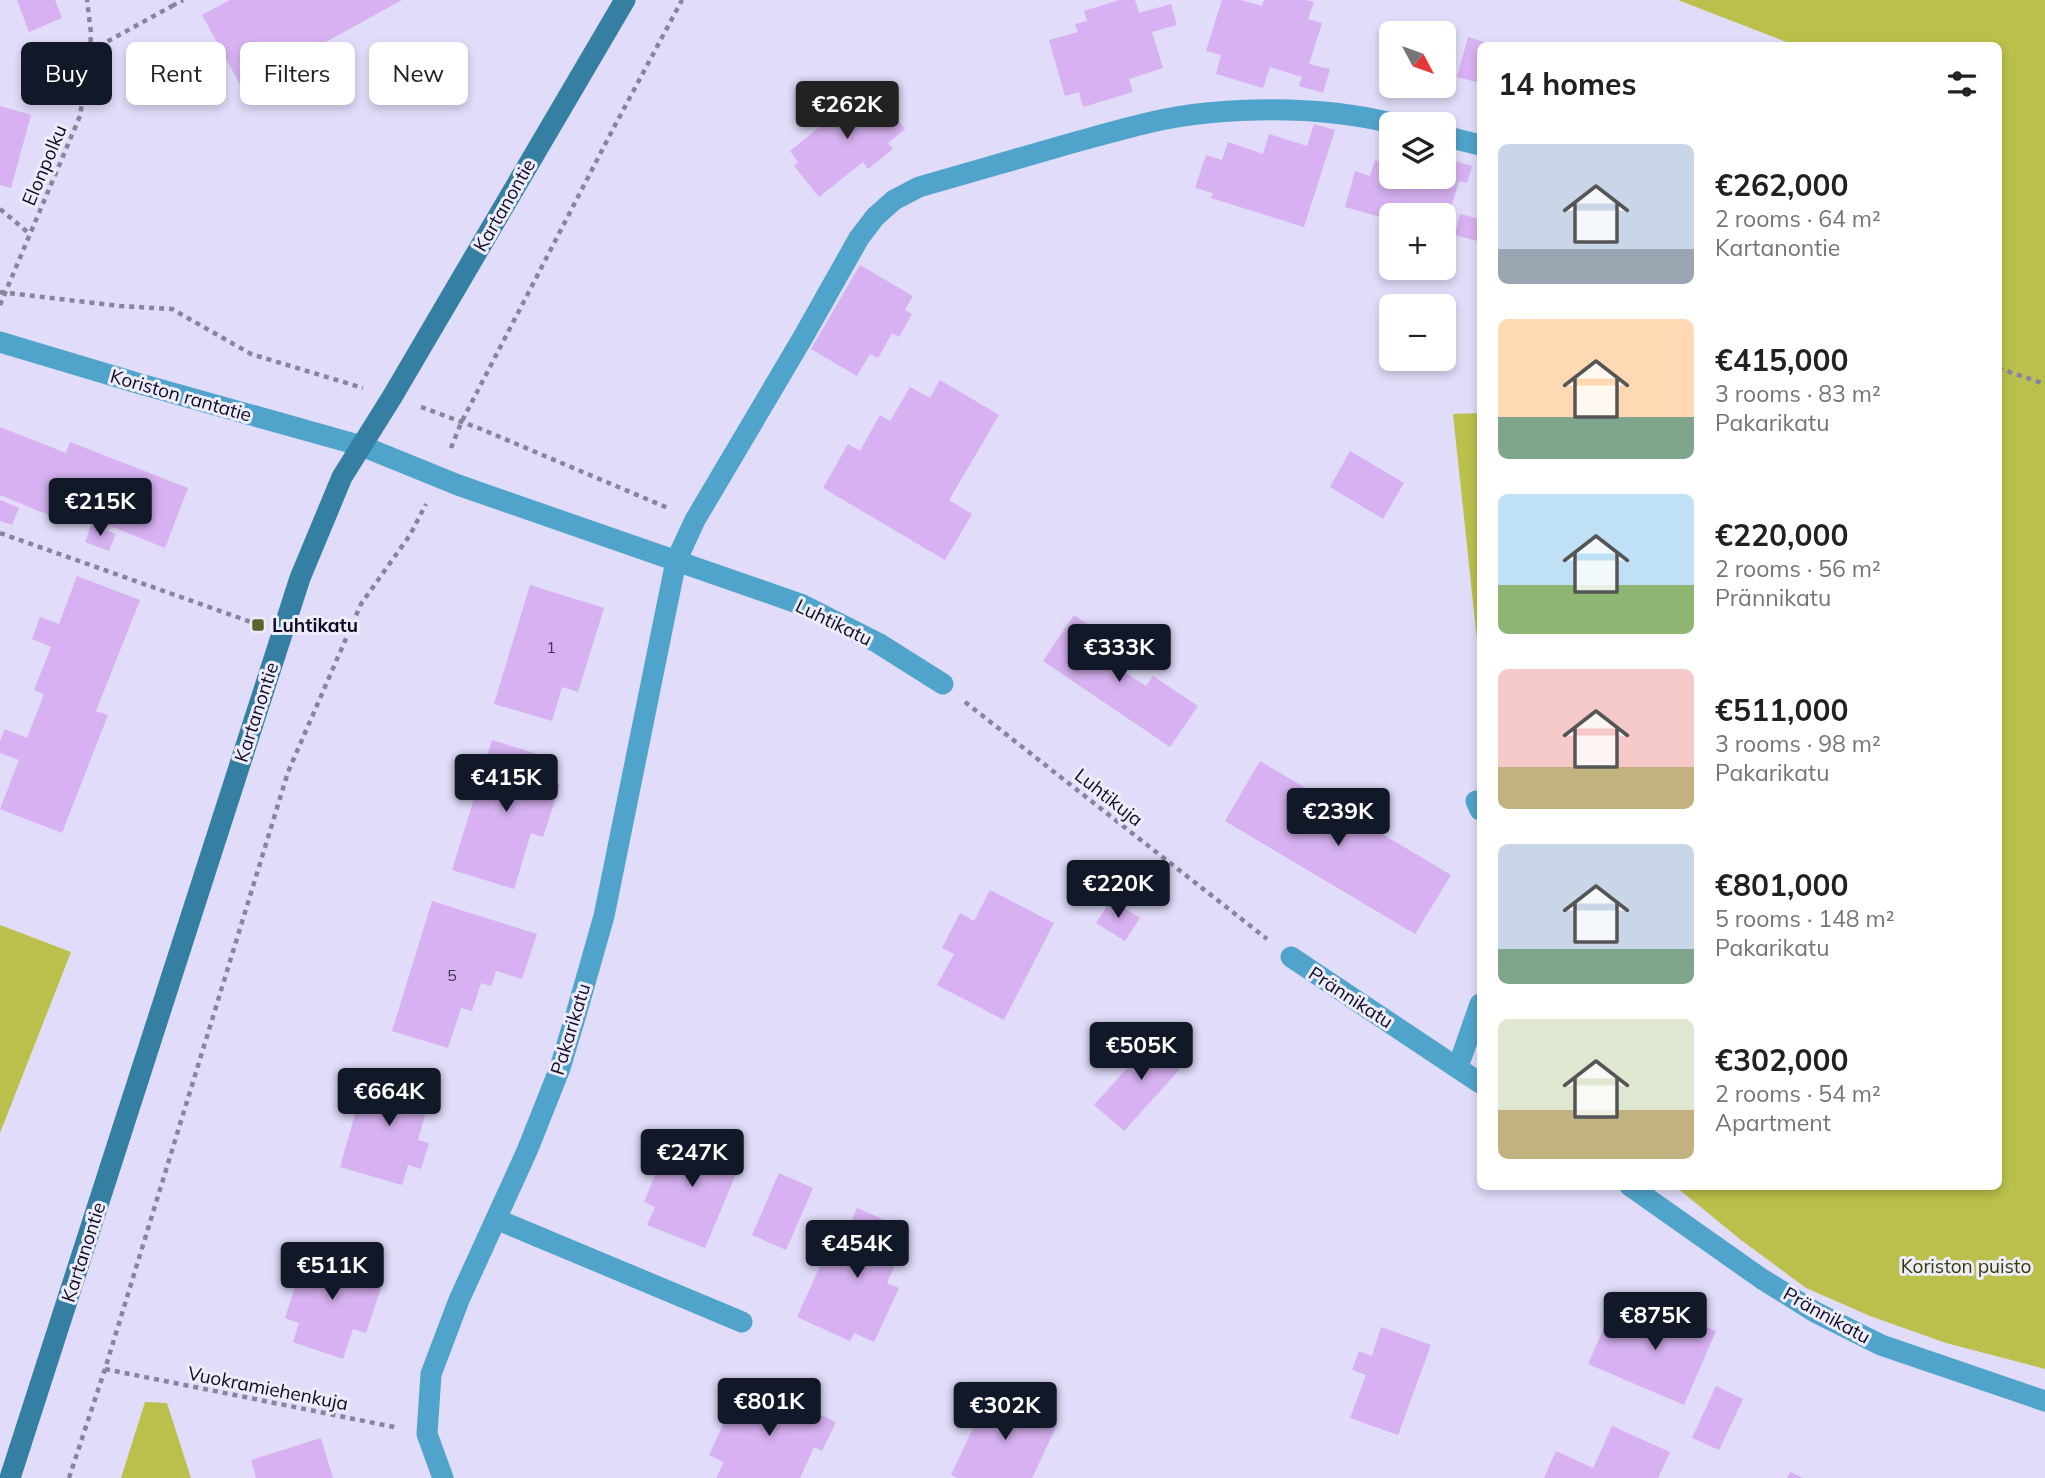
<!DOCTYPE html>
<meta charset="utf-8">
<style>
body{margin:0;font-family:Mulish,sans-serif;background:#f2f2f2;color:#202124;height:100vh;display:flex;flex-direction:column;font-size:26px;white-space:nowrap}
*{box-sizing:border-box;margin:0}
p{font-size:23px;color:#757577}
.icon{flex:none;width:38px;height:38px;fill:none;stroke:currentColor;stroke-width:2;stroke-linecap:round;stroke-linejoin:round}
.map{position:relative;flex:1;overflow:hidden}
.panel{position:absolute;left:1477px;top:42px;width:525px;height:1148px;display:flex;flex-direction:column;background:#fff;border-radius:10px;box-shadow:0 4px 10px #0003}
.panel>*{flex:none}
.guide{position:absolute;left:21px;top:42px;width:665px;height:63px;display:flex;gap:14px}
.needle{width:46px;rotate:131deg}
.controls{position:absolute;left:1379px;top:21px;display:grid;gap:14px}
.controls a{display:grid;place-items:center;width:77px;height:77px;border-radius:10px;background:#fff;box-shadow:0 4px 10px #0003;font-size:35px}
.price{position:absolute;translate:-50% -60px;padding:0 16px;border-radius:7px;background:#111827;color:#fff;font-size:23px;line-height:46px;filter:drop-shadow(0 2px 4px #0008)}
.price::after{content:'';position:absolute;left:50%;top:42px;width:21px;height:16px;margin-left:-10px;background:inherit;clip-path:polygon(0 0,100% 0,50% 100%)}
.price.active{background:#222;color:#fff}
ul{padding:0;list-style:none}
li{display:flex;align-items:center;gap:21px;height:175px;padding:0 21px}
li span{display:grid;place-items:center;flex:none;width:196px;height:140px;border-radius:10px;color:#555}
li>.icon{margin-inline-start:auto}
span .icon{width:84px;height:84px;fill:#fffc;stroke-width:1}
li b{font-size:30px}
h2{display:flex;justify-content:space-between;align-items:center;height:84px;padding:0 21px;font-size:30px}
.pill{padding:0 24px;border-radius:10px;background:#fff;box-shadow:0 4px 10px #0003;font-size:24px;line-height:63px}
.pill.active{background:#111827;color:#fff}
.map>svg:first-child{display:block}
.green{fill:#bac04b}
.building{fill:#d7b1f1}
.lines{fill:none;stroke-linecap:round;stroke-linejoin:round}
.path{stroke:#88839e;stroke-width:4.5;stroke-dasharray:5 5;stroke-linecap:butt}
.lane{stroke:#50a3cb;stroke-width:21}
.street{stroke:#50a3cb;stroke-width:21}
.secondary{stroke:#347fa2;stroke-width:21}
.poi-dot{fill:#5e612e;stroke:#edecfa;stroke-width:2.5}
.labels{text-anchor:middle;stroke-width:6;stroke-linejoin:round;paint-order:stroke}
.number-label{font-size:16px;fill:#423456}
.street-label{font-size:19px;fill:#110b23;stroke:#edecfa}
.poi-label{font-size:19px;font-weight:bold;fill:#110b23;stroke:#edecfa;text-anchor:start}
.park-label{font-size:19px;fill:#383a00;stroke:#edecfa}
</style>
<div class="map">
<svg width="2045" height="1478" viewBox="0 0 2045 1478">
<rect width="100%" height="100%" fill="#e0dcf9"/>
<!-- green -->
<path class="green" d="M1678,0H2045V1369L1946,1343L1870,1316L1806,1288L1741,1240L1676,1187L1998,1186V46L1794,45Z
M1480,413V668L1453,414Z
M0,925L71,952L0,1133Z
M145,1402L167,1403L191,1478H121Z"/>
<!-- building -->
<path class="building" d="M17,0H55L62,18L29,32Z
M230,0H402L242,88L202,15Z
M1119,0H1135L1139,13L1171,4L1177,25L1152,32L1163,68L1129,79L1133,92L1083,107L1079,92L1065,96L1049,40L1078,32L1075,24L1087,21L1084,11Z
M1222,0H1241L1262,6L1264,0H1306L1314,2L1308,19L1322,23L1309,64L1330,69L1323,93L1299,86L1302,77L1270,67L1263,88L1216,74L1221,55L1206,51Z
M1468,37L1494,45L1480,46V83L1457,77Z
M860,85L871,99L878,94L905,129L888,143L893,149L868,169L863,162L819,197L794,166L798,162L790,151L835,114L830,109Z
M0,106L31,115L11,188L0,185Z
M1314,124L1335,130L1304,227L1211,198L1213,193L1195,188L1206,155L1222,160L1228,142L1263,154L1269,134L1307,146Z
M1444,158L1472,166L1467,183L1459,181L1444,232V215H1391V220L1345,207L1355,171L1370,176L1375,160L1391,165V177H1444Z
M1460,214L1480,219L1477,241L1455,235Z
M860,265L913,296L905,310L912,314L899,337L892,333L878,358L870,354L857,376L811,349Z
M940,380L999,415L949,500L972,514L945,560L823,488L848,444L860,451L880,415L890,421L910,387L930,398Z
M0,427L66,453L70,442L188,488L165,548L56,504L51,516L0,495Z
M1350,451L1404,483L1383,519L1330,487Z
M0,500L19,508L12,525L0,521Z
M91,525L116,534L109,551L85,542Z
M77,576L140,600L96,711L108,715L62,833L0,809L19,760L0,753V741L5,729L27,738L44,694L34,690L51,647L32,639L40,617L59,624Z
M530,585L604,608L578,692L562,687L552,721L494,704Z
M1074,615L1105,636L1094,652L1146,686L1153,676L1198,706L1170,747L1043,661Z
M492,740L553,759L546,781L560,785L543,837L531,833L514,889L452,870Z
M1260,761L1451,875L1415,934L1225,821Z
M990,890L1054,923L1004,1020L937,985L954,954L942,948L960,913L974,921Z
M1111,900L1140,918L1125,941L1096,923Z
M432,901L537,934L522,979L496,971L491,986L481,983L472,1011L461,1008L448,1048L392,1031Z
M1159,1033L1189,1059L1124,1131L1094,1105Z
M384,1069L434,1083L418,1140L429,1143L421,1169L408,1165L402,1185L340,1167L365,1079L380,1084Z
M680,1131L743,1157L705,1248L647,1225L655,1207L644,1202L659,1165L665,1167Z
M779,1173L813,1188L786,1250L752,1235Z
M857,1208L910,1231L887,1283L899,1288L874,1342L854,1333L850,1341L797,1317L824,1257L834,1261Z
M330,1245L356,1254L350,1271L383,1282L366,1333L353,1329L343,1359L293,1342L299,1323L285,1318L306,1253L324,1259Z
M1643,1299L1716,1331L1684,1405L1588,1364L1606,1323L1627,1333Z
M1381,1327L1431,1345L1398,1435L1350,1418L1366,1375L1352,1370L1359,1351L1372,1356Z
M758,1385L836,1422L822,1451L814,1447L800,1478H716L724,1462L709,1455L736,1397L749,1404Z
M1716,1386L1743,1399L1719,1450L1692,1438Z
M990,1392L1058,1423L1032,1478H958L951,1475Z
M1612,1426L1670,1452L1658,1478H1544L1556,1451L1593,1468Z
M321,1438L333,1478H256L251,1460Z
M1790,1472L1804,1478H1787Z"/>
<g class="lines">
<!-- path -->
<path class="path" d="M172,6L183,0
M90,51L172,6L169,0
M0,209L30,234
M0,292L120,306L172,309L251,354L363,388
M0,305L80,116L90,51L91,33L87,0
M1998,368L2045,384
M421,407L481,429L668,508
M451,448L461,423L612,131L682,0
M0,533L254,623
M965,702L1267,939
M105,1369L399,1428
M69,1478L105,1369L288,772L361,604L410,535L426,504"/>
<!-- lane -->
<path class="lane" d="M496,1219L742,1322"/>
<!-- street -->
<path class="street" d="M1444,136L1480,145
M0,342L137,383L362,446L458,485L803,605L878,643L943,684
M1476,801L1480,810
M1291,957L1480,1083
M1458,1067L1480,1004
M1630,1186L1762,1279L1815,1312L1881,1345L2045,1401
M443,1478L427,1434L431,1374L459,1300L527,1151L560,1068L577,1011L604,916L676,561L695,520L802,339L859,238L875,217L894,200L919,187C970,172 1021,158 1072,143C1116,131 1161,117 1207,113C1270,107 1335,109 1396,124"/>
<!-- secondary -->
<path class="secondary" d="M10,1478L300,578L342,477L392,397L625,0"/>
</g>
<!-- markers -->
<rect class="poi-dot" x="251" y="618" width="14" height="14" rx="3.5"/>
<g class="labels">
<!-- number labels -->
<g class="number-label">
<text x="551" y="653">1</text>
<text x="452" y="981">5</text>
</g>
<!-- street labels -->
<g class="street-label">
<text transform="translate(44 165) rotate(-67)" y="7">Elonpolku</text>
<text transform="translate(504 205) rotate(-60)" y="7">Kartanontie</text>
<text transform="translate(181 395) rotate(16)" y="7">Koriston rantatie</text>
<text transform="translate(834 622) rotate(26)" y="7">Luhtikatu</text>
<text transform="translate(256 712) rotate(-72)" y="7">Kartanontie</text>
<text transform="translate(1109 797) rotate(38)" y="7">Luhtikuja</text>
<text transform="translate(1351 997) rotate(33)" y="7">Prännikatu</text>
<text transform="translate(570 1029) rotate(-73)" y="7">Pakarikatu</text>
<text transform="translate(83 1252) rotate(-72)" y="7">Kartanontie</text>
<text transform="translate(1827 1315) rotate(29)" y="7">Prännikatu</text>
<text transform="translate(268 1388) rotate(11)" y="7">Vuokramiehenkuja</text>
</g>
<!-- poi labels -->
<g class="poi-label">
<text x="272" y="632">Luhtikatu</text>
</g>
<!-- park labels -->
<g class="park-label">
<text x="1966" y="1273">Koriston puisto</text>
</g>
</g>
</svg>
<div class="controls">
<a><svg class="needle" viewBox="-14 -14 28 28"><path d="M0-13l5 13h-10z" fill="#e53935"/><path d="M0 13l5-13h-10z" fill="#757577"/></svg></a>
<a><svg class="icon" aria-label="layers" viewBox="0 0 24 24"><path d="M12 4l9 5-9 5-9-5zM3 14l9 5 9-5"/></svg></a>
<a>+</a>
<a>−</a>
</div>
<b class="price active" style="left:847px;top:141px">€262K</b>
<b class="price" style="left:100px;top:538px">€215K</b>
<b class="price" style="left:1119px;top:684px">€333K</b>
<b class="price" style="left:506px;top:814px">€415K</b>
<b class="price" style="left:1338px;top:848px">€239K</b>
<b class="price" style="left:1118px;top:920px">€220K</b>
<b class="price" style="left:1141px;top:1082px">€505K</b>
<b class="price" style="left:389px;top:1128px">€664K</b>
<b class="price" style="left:692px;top:1189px">€247K</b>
<b class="price" style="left:857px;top:1280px">€454K</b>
<b class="price" style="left:332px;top:1302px">€511K</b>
<b class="price" style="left:1655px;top:1352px">€875K</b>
<b class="price" style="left:769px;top:1438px">€801K</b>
<b class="price" style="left:1005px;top:1442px">€302K</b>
<div class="guide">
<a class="pill active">Buy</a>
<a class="pill">Rent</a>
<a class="pill">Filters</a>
<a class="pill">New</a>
</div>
<section class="panel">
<h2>14 homes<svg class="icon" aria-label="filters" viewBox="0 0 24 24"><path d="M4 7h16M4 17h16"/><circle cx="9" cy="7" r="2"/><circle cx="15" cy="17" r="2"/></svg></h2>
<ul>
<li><span style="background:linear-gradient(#c9d6e8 75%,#9aa5b1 0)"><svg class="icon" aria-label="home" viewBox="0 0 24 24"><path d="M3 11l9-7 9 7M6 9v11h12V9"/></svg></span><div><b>€262,000</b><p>2 rooms · 64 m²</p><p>Kartanontie</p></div></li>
<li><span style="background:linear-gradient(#ffd9b3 70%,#7fa58c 0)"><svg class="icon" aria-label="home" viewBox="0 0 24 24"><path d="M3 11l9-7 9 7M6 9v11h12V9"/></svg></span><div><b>€415,000</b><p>3 rooms · 83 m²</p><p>Pakarikatu</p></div></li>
<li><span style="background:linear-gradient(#bfe0f5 65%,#8fb573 0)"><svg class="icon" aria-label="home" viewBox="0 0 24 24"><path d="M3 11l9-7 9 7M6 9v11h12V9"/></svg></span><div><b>€220,000</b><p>2 rooms · 56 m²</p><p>Prännikatu</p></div></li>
<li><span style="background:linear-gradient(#f6c9c9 70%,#c2b280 0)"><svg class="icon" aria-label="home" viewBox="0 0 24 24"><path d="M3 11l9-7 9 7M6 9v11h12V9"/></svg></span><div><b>€511,000</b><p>3 rooms · 98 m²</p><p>Pakarikatu</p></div></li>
<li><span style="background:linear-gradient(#c9d6e8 75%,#7fa58c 0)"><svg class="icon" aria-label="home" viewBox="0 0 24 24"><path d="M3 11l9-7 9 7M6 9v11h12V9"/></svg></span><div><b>€801,000</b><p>5 rooms · 148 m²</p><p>Pakarikatu</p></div></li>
<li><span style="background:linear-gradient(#dfe7d0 65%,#c2b280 0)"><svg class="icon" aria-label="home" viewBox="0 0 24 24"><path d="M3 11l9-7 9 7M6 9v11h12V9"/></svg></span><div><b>€302,000</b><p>2 rooms · 54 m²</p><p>Apartment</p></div></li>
</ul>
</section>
</div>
